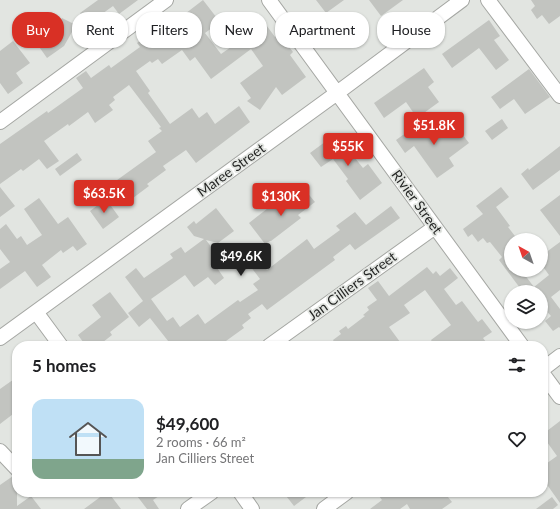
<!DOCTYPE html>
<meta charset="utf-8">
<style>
body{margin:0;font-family:Lato,sans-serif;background:#f2f2f2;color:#202124;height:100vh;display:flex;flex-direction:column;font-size:15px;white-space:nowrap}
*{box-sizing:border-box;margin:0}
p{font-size:13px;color:#757577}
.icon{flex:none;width:22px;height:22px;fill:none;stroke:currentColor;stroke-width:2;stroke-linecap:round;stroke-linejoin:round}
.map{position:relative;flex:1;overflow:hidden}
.drawer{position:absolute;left:12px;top:341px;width:536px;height:156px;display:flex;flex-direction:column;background:#fff;border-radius:16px;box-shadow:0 1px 3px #0004}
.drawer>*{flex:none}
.guide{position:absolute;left:12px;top:12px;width:536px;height:36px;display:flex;gap:8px}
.needle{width:26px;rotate:320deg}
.controls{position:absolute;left:504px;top:233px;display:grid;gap:8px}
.controls a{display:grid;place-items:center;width:44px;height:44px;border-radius:50%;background:#fff;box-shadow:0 1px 3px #0004;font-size:20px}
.price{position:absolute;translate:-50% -34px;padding:0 9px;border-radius:4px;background:#d93025;color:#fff;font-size:13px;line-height:26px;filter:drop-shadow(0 1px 2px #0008)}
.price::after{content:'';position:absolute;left:50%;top:24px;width:12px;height:9px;margin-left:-6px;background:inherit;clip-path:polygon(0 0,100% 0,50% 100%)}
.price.current{background:#222;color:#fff}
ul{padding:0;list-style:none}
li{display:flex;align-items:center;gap:12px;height:100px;padding:0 20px}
li span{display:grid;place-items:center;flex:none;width:112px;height:80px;border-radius:12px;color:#555}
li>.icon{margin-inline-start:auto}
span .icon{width:48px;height:48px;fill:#fffc;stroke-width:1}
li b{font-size:17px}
h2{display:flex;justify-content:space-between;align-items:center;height:48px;padding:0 20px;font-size:17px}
.pill{padding:0 14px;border-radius:16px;background:#fff;box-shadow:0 1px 3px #0004;font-size:14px;line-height:36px}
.pill.current{background:#d93025;color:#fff}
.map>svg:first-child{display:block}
.building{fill:#c2c4c0}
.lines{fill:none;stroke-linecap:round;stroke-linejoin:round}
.street-casing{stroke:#a5a7a3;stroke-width:16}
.street{stroke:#fff;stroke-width:14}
.labels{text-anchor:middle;stroke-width:3.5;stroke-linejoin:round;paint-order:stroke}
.street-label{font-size:14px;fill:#252625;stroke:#e2e5e1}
</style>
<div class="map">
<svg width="560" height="509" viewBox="0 0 560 509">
<rect width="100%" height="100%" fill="#e2e5e1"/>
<!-- building -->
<path class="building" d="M98,0H138L119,14L113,6L88,24L80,13Z
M203,0L220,22L205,33L221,54L244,38L240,33L261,18L275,37L279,34L293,52L290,55L306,77L282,95L276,87L260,110L247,101L251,98L240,83L263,66L251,49L211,79L195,57L190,61L182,50L162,64L158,59L152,63L150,61L136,71L150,91L148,93L170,124L192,108L199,118L207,112L215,124L239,106L250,122L196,163L186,150L163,166L166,170L147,184L149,186L133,198L127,190L114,199L106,188L156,152L148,141L162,131L159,128L161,127L129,85L113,97L115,100L109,105L113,110L95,123L88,112L69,126L68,124L44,141L59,161L47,169L39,159L23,171L21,169L0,184V144L47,111L48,113L83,88L76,78L86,71L91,78L109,65L111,68L140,47L137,43L153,32L152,30L160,24L164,30Z
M316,0H344L326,13Z
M369,0H403L381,16Z
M531,0H560V16L549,24L542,15L537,19L531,10L535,6Z
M44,12L60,22L62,18L76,25L64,46L47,58L35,41L48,32L36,26Z
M489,20L500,36L494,40L509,60L496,70L479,48L452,68L442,54Z
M13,41L30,63L16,73L23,83L8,94L0,83V51Z
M424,68L434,82L428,87L439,102L417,118L406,102L384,118L374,103Z
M529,69L550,97L525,114L514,99L500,109L491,97Z
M425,119L439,138L456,126L469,143L449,158L454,166L437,178L414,146L405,153L396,140Z
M502,119L508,128L492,140L485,131Z
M333,136L344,151L347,148L363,168L368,164L382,183L360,200L346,181L348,179L333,159L321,167L310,153Z
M560,146V170L533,190L521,174L528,168L529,170Z
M77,153L82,160L60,176L55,169Z
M0,187L15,206L0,217Z
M501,187L509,197L496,207L510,226L508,227L518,240H511V270H521L534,287L549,275L541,264V256L560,242V290L551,297L560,309V328L559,327L553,331L545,321L551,316L541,305V292H523L499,260L502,257L490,242L487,243L483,238L478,242L472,234L468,237L463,229L483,214L476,206Z
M305,190L315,202L298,215L301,218L271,241H270L265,244L249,223L272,205L274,208L282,201L285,205Z
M560,195V236L540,210Z
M39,198L58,224L68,217L87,244L77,251L73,246L63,253L61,250L42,265L51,277L37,287L25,271L0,289V269L10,262L0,249V229L6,224L17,239L21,236L27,245L42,235L24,209Z
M106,199L119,217L103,229L90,211Z
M391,206L400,218L355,250L350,244L333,257L335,260L267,310L262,304L248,314L251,318L242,325L244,328L219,346H172L150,318L139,327L128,313L143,301L125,277L136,268L144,278L173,258L170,254L181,247L185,253L204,239L194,236L187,227L194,221L196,224L216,208L234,231L218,243L206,240L219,257L213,262L224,278L215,285L208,277L194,287L185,275L151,299L167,321L173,317L180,327L198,314L205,324L238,300L240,302L258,290L253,284L260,279L248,263L256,256L267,270L307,239L314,249L340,230L336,226L355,212L366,225Z
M427,267L433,274L436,271L440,276L450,268L458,278L444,289L456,305L462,301L478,322L482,319L492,332L483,338L489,346H435L431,340L451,325L425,290L404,305L410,313L389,327L403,346H337L333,340L341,334L339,331L346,326L348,329L365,316L363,315L369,310L367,307L377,300L368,288L378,281L389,296Z
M110,292L129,317L110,332L112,335L98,346H86L78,335L101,317L92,305Z
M17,377V411L0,424V389Z
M560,421V503L543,479V466L557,456L547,442L543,445V434Z
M13,476L17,481V506L31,496L41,509H0V485Z
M108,492L121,509H84L107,492Z
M134,492H165L153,500L159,509H147Z
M283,492H302L306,497L294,506Z
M385,492H444L452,502L442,509H410L407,504L400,509H370L382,500L379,496Z
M552,497L558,505L553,509H536Z"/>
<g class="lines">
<defs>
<path id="street" d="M269,0L522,346
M488,0L560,96
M0,122L166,0
M36,312L61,346
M0,338L337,93L462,0
M269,346L435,227
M543,369L560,356
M543,374L560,397
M0,451L17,469
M240,492L252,509
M188,509L212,492
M324,509L347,492"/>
</defs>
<!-- street casing -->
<use href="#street" class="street-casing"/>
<!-- street -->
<use href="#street" class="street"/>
</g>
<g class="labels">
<!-- street labels -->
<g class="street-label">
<text transform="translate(231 170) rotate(-36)" y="5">Maree Street</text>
<text transform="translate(417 202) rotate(54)" y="5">Rivier Street</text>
<text transform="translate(352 286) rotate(-36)" y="5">Jan Cilliers Street</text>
</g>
</g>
</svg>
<div class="controls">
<a><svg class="needle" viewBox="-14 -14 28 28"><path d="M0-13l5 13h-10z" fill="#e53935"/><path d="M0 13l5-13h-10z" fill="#757577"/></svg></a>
<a><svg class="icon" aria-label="layers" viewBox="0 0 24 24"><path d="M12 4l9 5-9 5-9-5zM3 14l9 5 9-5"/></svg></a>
</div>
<b class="price" style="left:434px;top:146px">$51.8K</b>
<b class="price" style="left:348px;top:167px">$55K</b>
<b class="price" style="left:104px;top:214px">$63.5K</b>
<b class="price" style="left:281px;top:217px">$130K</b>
<b class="price current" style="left:241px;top:277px">$49.6K</b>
<div class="guide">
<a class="pill current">Buy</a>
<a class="pill">Rent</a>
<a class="pill">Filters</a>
<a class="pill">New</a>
<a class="pill">Apartment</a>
<a class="pill">House</a>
</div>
<section class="drawer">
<h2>5 homes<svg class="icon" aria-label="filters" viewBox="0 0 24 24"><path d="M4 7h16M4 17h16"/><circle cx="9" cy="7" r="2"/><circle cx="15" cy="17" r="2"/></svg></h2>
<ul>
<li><span style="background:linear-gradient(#bfe0f5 75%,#7fa58c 0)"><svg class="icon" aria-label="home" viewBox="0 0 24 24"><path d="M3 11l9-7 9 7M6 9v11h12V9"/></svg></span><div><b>$49,600</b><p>2 rooms · 66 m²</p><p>Jan Cilliers Street</p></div><svg class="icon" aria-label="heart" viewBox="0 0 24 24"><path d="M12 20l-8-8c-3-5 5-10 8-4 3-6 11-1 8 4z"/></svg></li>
</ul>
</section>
</div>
